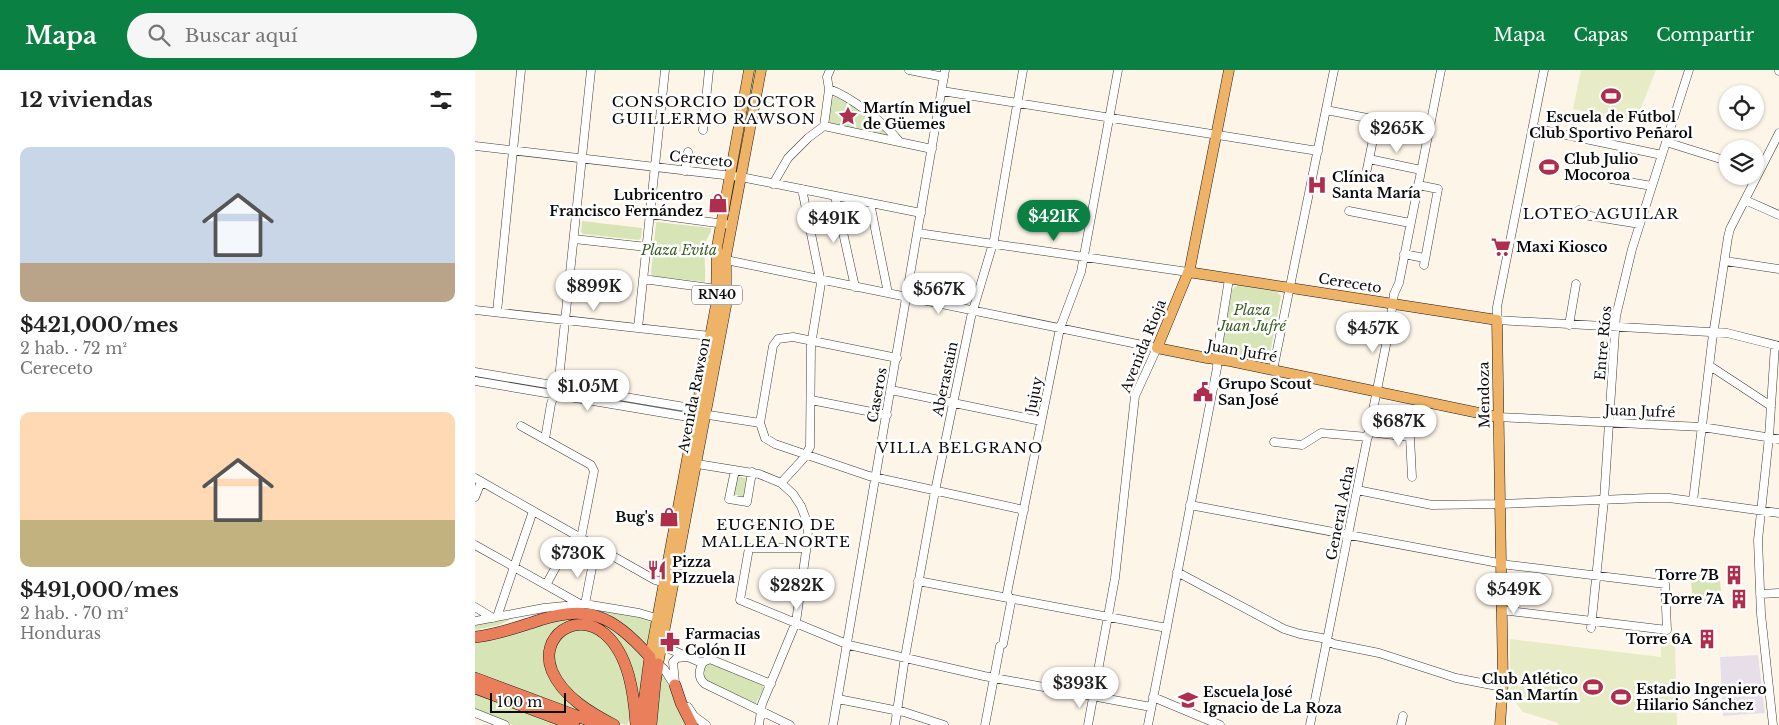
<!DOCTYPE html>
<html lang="es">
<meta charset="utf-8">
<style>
body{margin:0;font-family:"Libre Baskerville",serif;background:#f6f6f6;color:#222;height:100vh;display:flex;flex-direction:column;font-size:19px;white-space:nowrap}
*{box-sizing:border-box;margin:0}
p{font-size:16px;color:#767676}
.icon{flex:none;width:28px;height:28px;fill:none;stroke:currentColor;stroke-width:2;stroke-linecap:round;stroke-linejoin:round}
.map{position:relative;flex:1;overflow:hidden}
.sheet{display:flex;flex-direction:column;background:#fff;width:475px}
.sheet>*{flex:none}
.fabs{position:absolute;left:1244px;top:15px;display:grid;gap:10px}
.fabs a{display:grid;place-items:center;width:45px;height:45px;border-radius:50%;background:#fff;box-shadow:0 1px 4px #0004;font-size:25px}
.scale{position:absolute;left:15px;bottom:12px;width:76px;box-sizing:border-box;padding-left:5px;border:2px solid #0a0a0a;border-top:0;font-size:14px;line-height:18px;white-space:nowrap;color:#0a0a0a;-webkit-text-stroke:4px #fff;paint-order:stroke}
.price{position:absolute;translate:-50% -42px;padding:0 11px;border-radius:18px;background:#fff;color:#222;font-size:16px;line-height:32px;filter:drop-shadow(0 1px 2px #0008)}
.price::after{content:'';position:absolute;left:50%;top:30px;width:15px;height:11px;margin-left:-8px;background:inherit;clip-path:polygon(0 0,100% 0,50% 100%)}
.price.selected{background:#0b8043;color:#fff}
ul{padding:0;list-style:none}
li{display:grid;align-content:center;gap:10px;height:265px;padding:0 20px}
li span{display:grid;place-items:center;height:155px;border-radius:10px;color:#555}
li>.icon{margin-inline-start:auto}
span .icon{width:90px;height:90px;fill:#fffc;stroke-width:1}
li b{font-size:21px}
h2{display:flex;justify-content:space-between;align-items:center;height:60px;padding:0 20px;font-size:21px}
header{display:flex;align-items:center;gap:30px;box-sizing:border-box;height:70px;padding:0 25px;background:#0b8043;color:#fff}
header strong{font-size:24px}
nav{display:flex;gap:28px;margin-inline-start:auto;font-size:18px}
.search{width:350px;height:45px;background:#f6f6f6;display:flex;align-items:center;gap:12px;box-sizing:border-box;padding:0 18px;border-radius:28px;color:#767676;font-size:19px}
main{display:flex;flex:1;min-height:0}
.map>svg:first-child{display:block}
.industrial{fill:#e6dfe9}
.green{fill:#d7e5b6}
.pitch{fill:#e7ecc7}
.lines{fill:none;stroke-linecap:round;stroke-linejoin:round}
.minor-casing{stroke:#3d3d3d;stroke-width:9}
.major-casing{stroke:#1b1b1b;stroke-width:11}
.highway-casing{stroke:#1b1b1b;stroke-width:12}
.minor{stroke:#fff;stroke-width:8}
.major{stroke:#efb368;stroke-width:10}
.highway{stroke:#ea7f5b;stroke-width:11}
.labels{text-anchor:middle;stroke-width:5;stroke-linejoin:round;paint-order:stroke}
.shield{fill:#fff;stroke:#545454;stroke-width:1}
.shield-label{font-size:12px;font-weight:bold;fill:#0a0a0a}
.poi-label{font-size:14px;font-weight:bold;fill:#0a0a0a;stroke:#fff;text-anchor:start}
.street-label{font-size:14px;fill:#0a0a0a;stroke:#fff}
.park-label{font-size:14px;font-style:italic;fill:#395c20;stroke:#fff}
.neighbourhood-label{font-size:15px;letter-spacing:1px;fill:#0a0a0a;stroke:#fff}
</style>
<header>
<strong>Mapa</strong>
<div class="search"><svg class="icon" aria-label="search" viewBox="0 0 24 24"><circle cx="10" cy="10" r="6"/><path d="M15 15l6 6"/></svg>Buscar aquí</div>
<nav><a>Mapa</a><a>Capas</a><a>Compartir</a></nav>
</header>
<main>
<section class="sheet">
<h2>12 viviendas<svg class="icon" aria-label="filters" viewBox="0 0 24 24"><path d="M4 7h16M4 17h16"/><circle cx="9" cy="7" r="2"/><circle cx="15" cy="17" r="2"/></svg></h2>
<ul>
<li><span style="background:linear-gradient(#c9d6e8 75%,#b9a48a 0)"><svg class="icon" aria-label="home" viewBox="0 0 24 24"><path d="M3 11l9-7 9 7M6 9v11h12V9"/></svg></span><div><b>$421,000/mes</b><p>2 hab. · 72 m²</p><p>Cereceto</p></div></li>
<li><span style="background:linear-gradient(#ffd9b3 70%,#c2b280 0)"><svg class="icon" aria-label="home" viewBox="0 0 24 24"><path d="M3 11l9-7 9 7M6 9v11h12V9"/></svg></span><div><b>$491,000/mes</b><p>2 hab. · 70 m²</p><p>Honduras</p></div></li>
</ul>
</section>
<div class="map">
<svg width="1304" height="655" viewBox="0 0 1304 655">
<rect width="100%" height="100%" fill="#fef5e9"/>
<!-- industrial -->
<path class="industrial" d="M1283,585L1290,643L1248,646L1245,587Z"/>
<!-- green -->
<path class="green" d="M277,0H283L264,99H260Z
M361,25H364L413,61V65L411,66L355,54C351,46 353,31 361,25Z
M107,151L167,158L166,168L164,170L108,164L106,162Z
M182,152L236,158C237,164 232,166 231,172C228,185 231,200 230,212L178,206L176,203L181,153Z
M763,215L801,221L806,226L794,289L791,292L752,284L747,279L757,219Z
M0,304L77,317V319L76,322L0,309Z
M87,319L209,339V341L208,343L86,322Z
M262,406L273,409L270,426L268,427L258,424Z
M1244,500L1246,522L1238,523L1239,531L1218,533L1215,502Z
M109,537L177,549L174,578L125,544L31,558Z
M38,548L24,555L0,560V555Z
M74,549H125L170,586L163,630L139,569L91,554L72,591L116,645L0,603V571Z
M96,559H116L132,570L148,599L157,644L152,655C130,652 86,618 80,595C78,590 79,582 79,576Z
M235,592L287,614L289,618L281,633L278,634L230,610L228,605L229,596Z
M187,606L189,608L191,607L194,612L215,655H181Z
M0,623L86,655H38L0,640Z"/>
<!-- pitch -->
<path class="pitch" d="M1106,0H1181L1160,53L1098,39Z
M1185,564L1198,566V569H1200L1202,655H1083V653L1048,642L1035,626V569L1186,587Z"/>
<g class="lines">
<defs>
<path id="minor" d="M434,0L469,7
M1069,0L1022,237V250L1252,263L1304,276
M1304,0V1
M354,19C377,27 409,53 424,71
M467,21L843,81
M851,40L954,60
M349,56L457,79
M1058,58L1187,85
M228,60L234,0
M1191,72L1252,91
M0,76L266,107L446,143
M894,89L946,100
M892,99L902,50
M210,101L213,82
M1136,109L1177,116
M298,114L313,88L333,68L349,56L354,19L352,7L355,0
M943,115L963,119L949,195
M360,126L380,217
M1270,130L1304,145
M395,133L413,223
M1104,140L1103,144L1165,154
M874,141L935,153
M175,144L257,155
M443,163L713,202
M99,169L172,177
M929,184L949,188
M249,188L251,190L682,278L660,326L640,508L613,655
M1250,191L1304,199
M168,209L242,219
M0,240L235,266L238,264
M22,242L46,0
M1094,255L1101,214
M163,258L190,0
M422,288L318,267L303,269L298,276L285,353L290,368L300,374L394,406L549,440
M1235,296L1296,336
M798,300L859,0
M0,302L216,338L221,343
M0,311L213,347L221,343L285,353
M416,320L566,351
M336,330L412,345
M1023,347L1227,357L1304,369
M46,356L116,395L119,401L106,468
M894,362L935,367L937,407
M70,369L76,334L84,309L116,0
M799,372L827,375L846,363L893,367
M216,393L284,404L306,413
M260,400L254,429L272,432L277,402
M0,408L180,510L193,514
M882,420L957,435L1025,434L1173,428H1194L1304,443
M0,427L6,412
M1218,431L1237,272L1253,167L1255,159L1304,63
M715,435L1034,495L1190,514L1192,560L1026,540
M0,475L105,534
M331,478H274L265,530L374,575L509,606L676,637
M702,502L809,559L825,564L847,568L859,574L904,583L981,608L1027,617
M443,511L692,558
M71,515L83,493
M1285,524L1304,523
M110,534L121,477
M0,537L18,548
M22,547L58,441
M0,551L69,538L110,534L164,543L181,548L184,554
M1116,558L1129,430L1141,246L1157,179L1214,0
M183,574L227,593
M182,593L189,599L202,619
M200,613L198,592L202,588L211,587
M296,614L235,589L228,592C224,600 222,607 230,614L315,655
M678,627L745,655
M363,629L429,642L469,655
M213,637L219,646L231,655
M0,643L30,655
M284,655L287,634L321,552L333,467L332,452L326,436L318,424L306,413L328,389L335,377L336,275L346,213L327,119
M358,655L470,0
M420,655L430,587L460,421L496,247L519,170L548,0
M510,655L525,576L528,574L536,532L532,523L585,258L606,202L643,0
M673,655L742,298L743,277L754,209
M835,655L914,260L919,224L924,213L966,0
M926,655L928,646
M1298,655L1286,544L1283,470L1294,367L1300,275"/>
<path id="major" d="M754,0L715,198L682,278L732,288L755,291L1023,347
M713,202L1022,250L1028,613L1025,655
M175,587L241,235L242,177L274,0
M183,594L251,236V186L286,0"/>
<path id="highway" d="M0,567C20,565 37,559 56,553C113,533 136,544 175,587L166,655
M0,608L126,655
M200,615L206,633L217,655
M0,618L99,655
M139,655C116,643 88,627 77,601C63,567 101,539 130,564C154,585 159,624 161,655
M176,655L180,613L183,594"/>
</defs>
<!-- minor casing -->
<use href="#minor" class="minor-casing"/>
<!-- major casing -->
<use href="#major" class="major-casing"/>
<!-- highway casing -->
<use href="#highway" class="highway-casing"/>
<!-- minor -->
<use href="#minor" class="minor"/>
<!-- major -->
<use href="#major" class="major"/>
<!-- highway -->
<use href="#highway" class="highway"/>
</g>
<!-- icons -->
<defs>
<symbol id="stadium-bare" viewBox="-9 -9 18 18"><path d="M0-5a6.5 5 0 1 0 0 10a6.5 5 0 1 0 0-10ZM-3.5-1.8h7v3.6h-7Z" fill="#af2d4d" stroke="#fff" stroke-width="2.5" paint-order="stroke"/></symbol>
<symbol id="sight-bare" viewBox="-9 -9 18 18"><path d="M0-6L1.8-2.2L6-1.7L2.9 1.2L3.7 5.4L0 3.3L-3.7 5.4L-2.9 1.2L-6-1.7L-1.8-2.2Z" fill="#af2d4d" stroke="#fff" stroke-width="2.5" paint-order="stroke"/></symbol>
<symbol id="hospital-bare" viewBox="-9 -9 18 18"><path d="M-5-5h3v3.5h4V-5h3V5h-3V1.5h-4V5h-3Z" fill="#af2d4d" stroke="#fff" stroke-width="2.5" paint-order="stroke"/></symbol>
<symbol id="shop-bare" viewBox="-9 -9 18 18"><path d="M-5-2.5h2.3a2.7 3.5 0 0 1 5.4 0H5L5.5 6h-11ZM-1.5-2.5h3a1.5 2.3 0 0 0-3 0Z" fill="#af2d4d" stroke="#fff" stroke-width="2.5" paint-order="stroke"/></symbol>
<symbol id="supermarket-bare" viewBox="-9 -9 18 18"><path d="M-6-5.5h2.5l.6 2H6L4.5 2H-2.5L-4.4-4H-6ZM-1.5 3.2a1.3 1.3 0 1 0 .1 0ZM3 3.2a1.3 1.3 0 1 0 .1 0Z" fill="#af2d4d" stroke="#fff" stroke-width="2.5" paint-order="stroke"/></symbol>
<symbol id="civic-bare" viewBox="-9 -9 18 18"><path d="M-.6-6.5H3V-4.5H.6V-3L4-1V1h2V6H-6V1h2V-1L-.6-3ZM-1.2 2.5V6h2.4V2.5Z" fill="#af2d4d" stroke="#fff" stroke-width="2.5" paint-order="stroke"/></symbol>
<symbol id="restaurant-bare" viewBox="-9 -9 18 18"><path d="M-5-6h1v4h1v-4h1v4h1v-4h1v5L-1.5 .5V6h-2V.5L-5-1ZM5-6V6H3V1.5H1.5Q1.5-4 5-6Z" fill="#af2d4d" stroke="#fff" stroke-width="2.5" paint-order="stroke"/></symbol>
<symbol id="building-bare" viewBox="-9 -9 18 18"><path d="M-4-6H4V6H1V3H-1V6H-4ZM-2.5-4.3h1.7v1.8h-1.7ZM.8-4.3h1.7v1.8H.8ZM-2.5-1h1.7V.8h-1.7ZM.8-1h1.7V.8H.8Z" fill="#af2d4d" stroke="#fff" stroke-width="2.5" paint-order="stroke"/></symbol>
<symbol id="pharmacy-bare" viewBox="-9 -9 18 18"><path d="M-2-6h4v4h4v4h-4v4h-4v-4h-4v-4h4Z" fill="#af2d4d" stroke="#fff" stroke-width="2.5" paint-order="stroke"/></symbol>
<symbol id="school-bare" viewBox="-9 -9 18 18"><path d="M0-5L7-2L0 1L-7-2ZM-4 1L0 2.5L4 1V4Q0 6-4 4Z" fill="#af2d4d" stroke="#fff" stroke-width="2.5" paint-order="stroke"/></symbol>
</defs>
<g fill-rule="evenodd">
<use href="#stadium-bare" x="1122" y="12" width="28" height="28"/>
<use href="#sight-bare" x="359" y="32" width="28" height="28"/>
<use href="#stadium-bare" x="1060" y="83" width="28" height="28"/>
<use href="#hospital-bare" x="828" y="101" width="28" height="28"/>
<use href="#shop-bare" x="229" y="119" width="28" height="28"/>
<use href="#supermarket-bare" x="1012" y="163" width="28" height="28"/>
<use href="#civic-bare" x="714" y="308" width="28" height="28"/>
<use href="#shop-bare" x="180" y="433" width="28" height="28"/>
<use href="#restaurant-bare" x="168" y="486" width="28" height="28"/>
<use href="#building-bare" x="1245" y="491" width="28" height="28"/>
<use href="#building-bare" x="1250" y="515" width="28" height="28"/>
<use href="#building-bare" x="1218" y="555" width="28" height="28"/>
<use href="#pharmacy-bare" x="181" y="558" width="28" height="28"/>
<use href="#stadium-bare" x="1104" y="603" width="28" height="28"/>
<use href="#stadium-bare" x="1132" y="613" width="28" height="28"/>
<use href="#school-bare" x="699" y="616" width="28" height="28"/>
</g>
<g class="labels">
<!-- shield labels -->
<rect class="shield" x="217" y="215.5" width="50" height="19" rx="4"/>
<g class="shield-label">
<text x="242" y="229">RN40</text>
</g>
<!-- poi labels -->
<g class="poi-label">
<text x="388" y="43">Martín Miguel<tspan x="388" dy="16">de Güemes</tspan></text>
<text x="1136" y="52" text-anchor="middle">Escuela de Fútbol<tspan x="1136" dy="16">Club Sportivo Peñarol</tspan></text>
<text x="1089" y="94">Club Julio<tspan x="1089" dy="16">Mocoroa</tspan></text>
<text x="857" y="112">Clínica<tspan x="857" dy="16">Santa María</tspan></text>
<text x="228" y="130" text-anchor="end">Lubricentro<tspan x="228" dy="16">Francisco Fernández</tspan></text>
<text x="1041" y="182">Maxi Kiosco</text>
<text x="743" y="319">Grupo Scout<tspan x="743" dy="16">San José</tspan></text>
<text x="179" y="452" text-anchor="end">Bug's</text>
<text x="197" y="497">Pizza<tspan x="197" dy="16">PIzzuela</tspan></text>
<text x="1244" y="510" text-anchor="end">Torre 7B</text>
<text x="1249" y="534" text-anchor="end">Torre 7A</text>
<text x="210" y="569">Farmacias<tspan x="210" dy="16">Colón II</tspan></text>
<text x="1217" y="574" text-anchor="end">Torre 6A</text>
<text x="1103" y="614" text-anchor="end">Club Atlético<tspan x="1103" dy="16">San Martín</tspan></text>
<text x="1161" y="624">Estadio Ingeniero<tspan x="1161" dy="16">Hilario Sánchez</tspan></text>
<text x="728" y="627">Escuela José<tspan x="728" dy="16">Ignacio de La Roza</tspan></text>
</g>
<!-- street labels -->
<g class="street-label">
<text transform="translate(226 89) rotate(6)" y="5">Cereceto</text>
<text transform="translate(875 213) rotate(9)" y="5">Cereceto</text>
<text transform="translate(1128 273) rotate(-85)" y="5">Entre Ríos</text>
<text transform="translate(668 276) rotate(-68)" y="5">Avenida Rioja</text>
<text transform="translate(767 281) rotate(10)" y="5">Juan Jufré</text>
<text transform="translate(470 309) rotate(-78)" y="5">Aberastain</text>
<text transform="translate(219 325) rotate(-79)" y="5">Avenida Rawson</text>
<text transform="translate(402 325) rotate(-80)" y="5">Caseros</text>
<text transform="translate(559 325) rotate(-79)" y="5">Jujuy</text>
<text transform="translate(1009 325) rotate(-91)" y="5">Mendoza</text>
<text transform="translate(1165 341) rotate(2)" y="5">Juan Jufré</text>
<text transform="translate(865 443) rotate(-79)" y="5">General Acha</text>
</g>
<!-- park labels -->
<g class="park-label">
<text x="204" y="185">Plaza Evita</text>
<text x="777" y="245">Plaza<tspan x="777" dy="16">Juan Jufré</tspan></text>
</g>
<!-- neighbourhood labels -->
<g class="neighbourhood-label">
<text x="239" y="37">CONSORCIO DOCTOR<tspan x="239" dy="17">GUILLERMO RAWSON</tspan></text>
<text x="1126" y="149">LOTEO AGUILAR</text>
<text x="485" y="383">VILLA BELGRANO</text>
<text x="301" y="460">EUGENIO DE<tspan x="301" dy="17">MALLEA NORTE</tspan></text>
</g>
</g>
</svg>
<div class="fabs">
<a><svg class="icon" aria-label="locate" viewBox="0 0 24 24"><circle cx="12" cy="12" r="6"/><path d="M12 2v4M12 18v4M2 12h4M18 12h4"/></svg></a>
<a><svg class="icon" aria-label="layers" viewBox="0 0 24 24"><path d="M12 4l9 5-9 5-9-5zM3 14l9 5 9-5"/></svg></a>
</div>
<div class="scale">100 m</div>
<b class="price" style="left:922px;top:84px">$265K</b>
<b class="price selected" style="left:579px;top:172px">$421K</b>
<b class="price" style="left:359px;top:174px">$491K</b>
<b class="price" style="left:119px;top:242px">$899K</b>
<b class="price" style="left:464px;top:245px">$567K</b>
<b class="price" style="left:898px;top:284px">$457K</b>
<b class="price" style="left:113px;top:342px">$1.05M</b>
<b class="price" style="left:924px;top:377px">$687K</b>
<b class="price" style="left:103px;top:509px">$730K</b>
<b class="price" style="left:322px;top:541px">$282K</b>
<b class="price" style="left:1039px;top:545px">$549K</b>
<b class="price" style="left:605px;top:639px">$393K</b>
</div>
</main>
